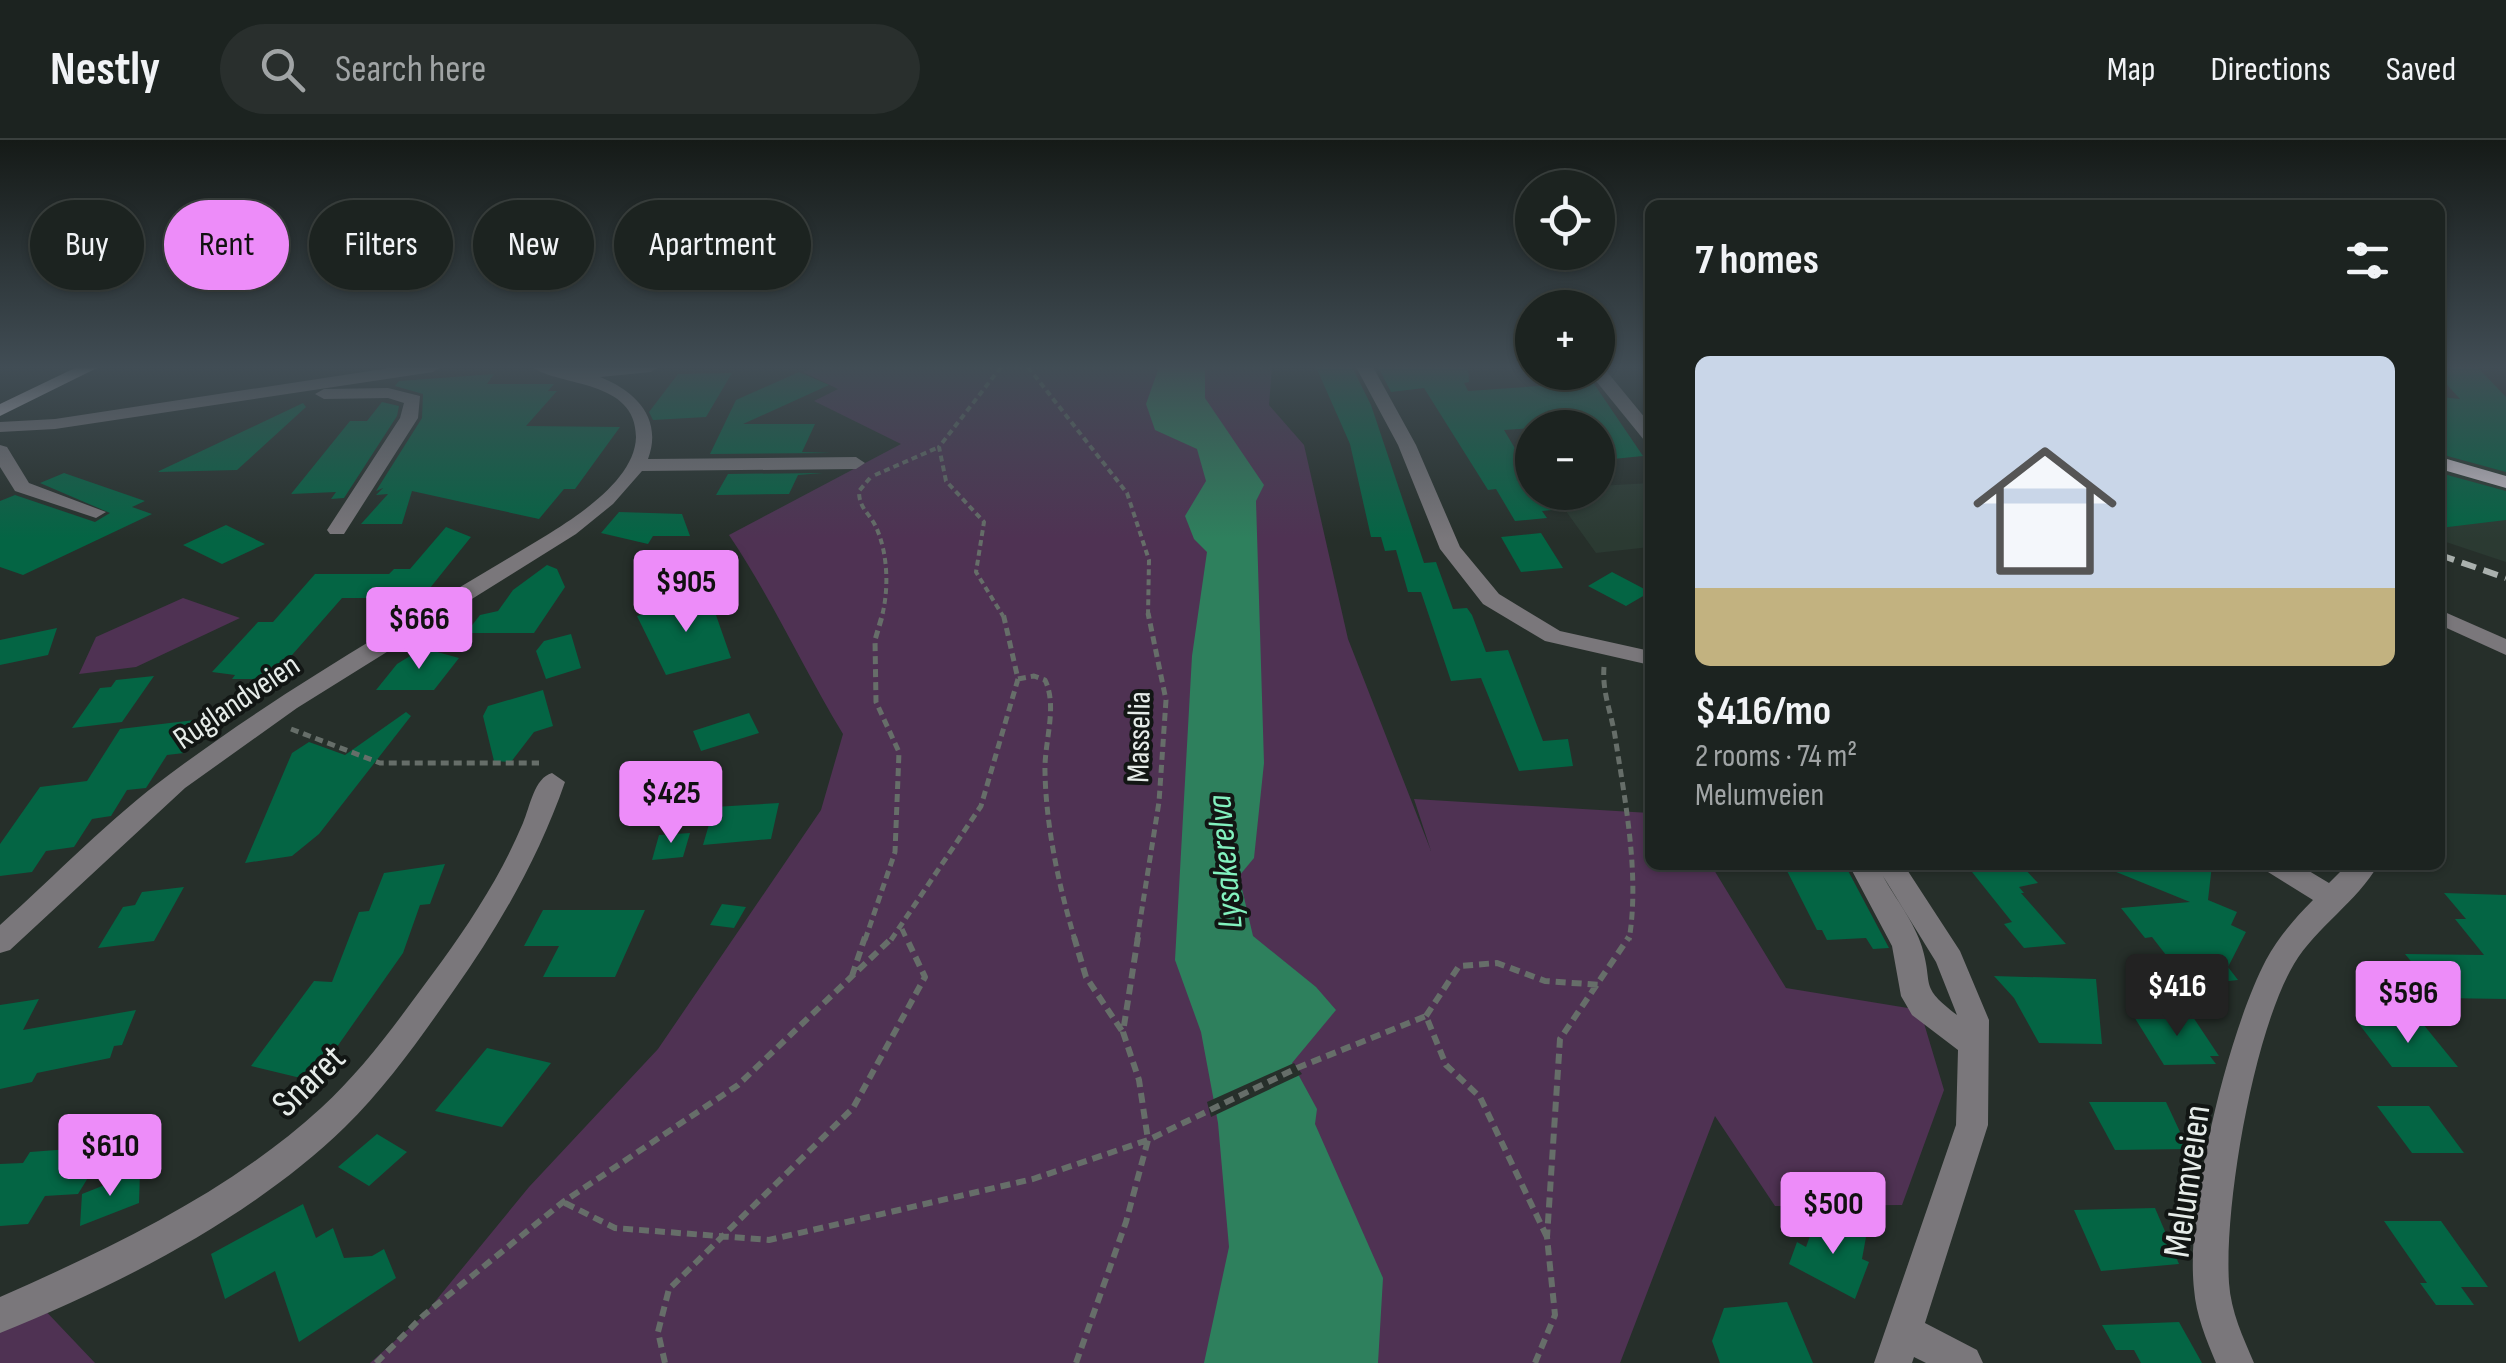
<!DOCTYPE html>
<meta charset="utf-8">
<style>
body{margin:0;font-family:"Sofia Sans Condensed",sans-serif;background:#292f2d;color:#f1f3f6;height:100vh;display:flex;flex-direction:column;font-size:38px;white-space:nowrap}
*{box-sizing:border-box;margin:0}
p{font-size:32px;color:#a0a4a5}
.icon{flex:none;width:55px;height:55px;fill:none;stroke:currentColor;stroke-width:2;stroke-linecap:round;stroke-linejoin:round}
.map{position:relative;flex:1;overflow:hidden}
.sheet{position:absolute;left:1645px;top:60px;width:800px;height:670px;display:flex;flex-direction:column;background:#1c2320;border-radius:15px;box-shadow:0 2px 8px #0004,0 0 0 2px #3a403e}
.sheet>*{flex:none}
.hud{position:absolute;left:30px;top:60px;width:950px;height:90px;display:flex;gap:20px}
.buttons{position:absolute;left:1515px;top:30px;display:grid;gap:20px}
.buttons a{display:grid;place-items:center;width:100px;height:100px;border-radius:50%;background:#1c2320;box-shadow:0 2px 8px #0004,0 0 0 2px #3a403e;font-size:50px}
.price{position:absolute;translate:-50% -85px;padding:0 22px;border-radius:10px;background:#ed8cf9;color:#111;font-size:32px;line-height:65px;filter:drop-shadow(0 2px 5px #0008)}
.price::after{content:'';position:absolute;left:50%;top:60px;width:30px;height:22px;margin-left:-15px;background:inherit;clip-path:polygon(0 0,100% 0,50% 100%)}
.price.active{background:#222;color:#fff}
ul{padding:0;list-style:none}
li{display:grid;align-content:center;gap:20px;height:530px;padding:0 50px}
li+li{border-top:2px solid #3a403e}
li span{display:grid;place-items:center;height:310px;border-radius:15px;color:#555}
li>.icon{margin-inline-start:auto}
span .icon{width:180px;height:180px;fill:#fffc;stroke-width:1}
li b{font-size:42px}
h2{display:flex;justify-content:space-between;align-items:center;height:120px;padding:0 50px;font-size:42px}
.pill{padding:0 35px;border-radius:45px;background:#1c2320;box-shadow:0 2px 8px #0004,0 0 0 2px #3a403e;font-size:35px;line-height:90px}
.pill.active{background:#ed8cf9;color:#111}
header{display:flex;align-items:center;gap:60px;box-sizing:border-box;height:140px;padding:0 50px;background:#1c2320;border-bottom:2px solid #3a403e}
header strong{font-size:48px}
nav{display:flex;gap:55px;margin-inline-start:auto;font-size:35px}
.search{width:700px;height:90px;background:#292f2d;display:flex;align-items:center;gap:25px;box-sizing:border-box;padding:0 35px;border-radius:55px;color:#a0a4a5;font-size:38px}
.map>svg:first-child{display:block}
.built{fill:#2b3a32}
.green{fill:#4f3253}
.water{fill:#2e805d}
.pier{fill:#262f2a}
.building{fill:#046544}
.lines{fill:none;stroke-linecap:round;stroke-linejoin:round}
.path-far2{stroke:#666e69;stroke-width:4;stroke-dasharray:6 4;stroke-linecap:butt}
.path-far1{stroke:#666e69;stroke-width:5;stroke-dasharray:8 5;stroke-linecap:butt}
.path{stroke:#666e69;stroke-width:6;stroke-dasharray:10 6;stroke-linecap:butt}
.minor{fill:#7a777b;fill-rule:evenodd}
.major{fill:#c9c2ca;fill-rule:evenodd}
.rail{stroke:#aab1ae;stroke-width:6;stroke-dasharray:15 8;stroke-linecap:butt}
.labels{text-anchor:middle;stroke-width:8;stroke-linejoin:round;paint-order:stroke}
.street-label{font-size:32px;fill:#e6ece9;stroke:#121614}
.water-label{font-size:35px;font-style:italic;fill:#83f2bf;stroke:#121614}
.near-street-label{font-size:38px;fill:#e6ece9;stroke:#121614}
</style>
<header>
<strong>Nestly</strong>
<div class="search"><svg class="icon" aria-label="search" viewBox="0 0 24 24"><circle cx="10" cy="10" r="6"/><path d="M15 15l6 6"/></svg>Search here</div>
<nav><a>Map</a><a>Directions</a><a>Saved</a></nav>
</header>
<div class="map">
<svg width="2506" height="1223" viewBox="0 0 2506 1223">
<rect width="100%" height="100%" fill="#262f2a"/>
<!-- built -->
<path class="built" d="M2440,306L2506,311V422L2440,400Z
M1650,343V407L1596,413L1553,353L1598,352V346Z"/>
<!-- green -->
<path class="green" d="M814,227H1272L1269,265L1304,305L1348,499L1431,711L1414,659L1650,673V725H1711L1786,848L1920,870L1944,950L1902,1065L1775,1066L1715,976L1620,1223H370L424,1175L529,1047L658,909L821,670L843,594C803,528 772,459 729,395L901,304L814,261L838,249L803,232Z
M183,458L240,478L136,527L79,534L96,497Z
M39,1164L95,1223H0V1188Z"/>
<!-- water -->
<path class="water" d="M1159,227H1205V258L1264,345L1256,361L1264,623L1254,718L1239,736L1253,796L1316,847L1336,870L1292,923L1317,969L1315,984L1383,1138L1378,1223H1204L1229,1107L1218,983L1201,892L1175,820L1192,516L1207,412L1194,399L1185,376L1206,341L1197,309L1155,290L1146,264Z"/>
<!-- pier -->
<path class="pier" d="M1294,923L1302,934L1211,977L1207,962Z"/>
<!-- building -->
<path class="building" d="M1316,227H1352L1371,265L1424,423L1436,422L1453,469L1467,468L1472,475L1486,512L1508,510L1543,601L1568,599L1573,626L1519,631L1481,538L1451,541L1421,452H1408L1396,410L1385,411L1381,397H1371L1350,304Z
M1378,227H1468L1469,242L1464,243L1468,251L1553,245L1543,232H1586L1643,316L1613,319L1598,298V288L1587,284L1504,290L1532,337V352H1542L1552,370L1542,371L1547,378L1515,381L1496,349L1488,350L1424,248L1391,252Z
M2440,227H2477L2506,257V332L2440,314V257L2460,259L2440,237Z
M799,232L829,245L743,284H815L802,312L832,313L710,314L736,260Z
M732,233L706,277L653,280L649,272L678,234Z
M494,234L487,244H554L548,251H557L526,286L620,287L575,349H564L539,379L412,351L402,384H361L388,354L376,355L383,348L376,351L422,278L423,254L395,246L399,241Z
M382,262L399,266L397,276L344,358L331,359L336,352L291,354L350,281H367Z
M303,263L306,267L237,330L157,332Z
M64,333L145,361L132,367L152,374L23,435L0,427V361L15,355L95,382L110,373L40,343Z
M823,333L798,335L789,354L716,355L728,334Z
M2440,333L2506,351V380L2440,388Z
M619,372L682,374L690,396H653L648,404L601,393Z
M226,385L265,404L222,424L183,405Z
M446,387L471,397L430,448H416L410,454L395,458H342L271,539H232L235,535L212,532L258,482H273L315,434H389L394,429H410Z
M1541,393L1563,428L1521,432L1501,397Z
M547,425L557,429L565,447L534,493H466L480,475L498,471L513,450Z
M1612,432L1650,452L1626,466L1588,446Z
M709,455L731,518L666,535L637,476Z
M57,488L48,515L0,525V500Z
M571,494L581,528L546,539L536,511L544,501Z
M423,508L459,518L434,550H376L397,524Z
M154,536L122,582L72,588L100,548L111,547L116,540Z
M543,550L553,586L534,592L511,622L494,621L483,576L488,566Z
M406,572L411,576L319,694L292,716L245,723L292,613L309,602L345,615Z
M749,573L759,593L701,611L693,591Z
M203,579L184,613L167,615L146,648L127,650L111,676L92,679L74,707L46,711L32,732L0,736V704L40,647L87,641L120,589Z
M779,663L771,699L703,705L714,667Z
M690,693L683,717L652,720L659,695Z
M445,724L430,764L420,765L403,813L313,941L251,926L314,841L332,842L359,772L369,771L384,733Z
M1784,725H1845L1889,808L1873,809L1866,798L1827,800L1822,790H1817Z
M1974,725H2021L2038,743L2019,747L2024,753H2021L2066,804L2024,808L2004,784L2012,782L1972,732L1979,730Z
M2099,725H2212L2208,760L2237,772L2231,785L2246,792L2228,827L2238,840L2200,844L2217,872L2177,871L2160,841L2187,842L2152,797L2145,798L2121,768L2190,762Z
M184,747L154,801L98,808L123,767L135,765L142,752Z
M2444,753L2506,755V859L2441,858L2405,814L2484,815L2455,779H2466Z
M722,764L746,767L734,788L710,785Z
M543,770H645L615,837H543L559,806H524Z
M1994,836L2096,839L2102,904L2039,903L2014,858Z
M39,859L23,890L136,870L122,905L114,906L110,918L37,933L32,942L0,949V865Z
M2191,874L2219,916H2210L2216,924L2164,925L2133,875Z
M2359,884H2423L2458,927H2392Z
M487,908L551,923L502,987L435,971Z
M2089,962H2166L2188,1009L2115,1010Z
M2377,966H2429L2464,1013H2412Z
M377,994L407,1012L369,1046L338,1027Z
M83,1008L77,1018L102,1015L78,1054L45,1056L28,1084L0,1086V1024L23,1023L30,1012Z
M140,1031L139,1063L80,1086L82,1054Z
M303,1064L316,1098L333,1088L344,1118L372,1116L384,1109L396,1138L299,1202L275,1131L225,1159L211,1114Z
M2155,1068L2179,1124L2101,1131L2074,1070Z
M1823,1076L1866,1097L1862,1119L1869,1122L1855,1159L1789,1124L1797,1102L1806,1107L1815,1082L1820,1085Z
M2384,1081H2441L2488,1147H2461L2474,1165H2436L2420,1143H2427Z
M1787,1162L1813,1223H1720L1712,1201L1724,1168Z
M2179,1182L2202,1223H2141L2134,1210H2116L2102,1185Z"/>
<g class="lines">
<!-- path-far2 -->
<path class="path-far2" d="M1001,227L939,307L946,341L984,382L976,432L1003,476
M1028,227L1127,353L1149,420L1148,476
M875,335L939,307
M870,338L859,351C859,369 869,372 876,387C888,413 889,449 882,476"/>
<!-- path-far1 -->
<path class="path-far1" d="M1604,527C1602,552 1611,572 1615,596C1625,661 1640,735 1629,800
M1018,539L1034,536L1045,540C1058,567 1044,602 1045,632C1046,687 1059,747 1075,800
M291,589L380,623H539
M902,789L907,800
M865,800L895,712L899,612L876,562L875,500L883,473
M891,800L981,666L1018,539L1003,473
M1137,800L1159,662L1166,560L1148,473"/>
<!-- path -->
<path class="path" d="M1074,797L1086,837L1122,891
M852,836L865,797
M1426,876L1459,826L1497,823L1545,841L1601,845
M565,1063L615,1088L769,1100L1033,1039L1148,1000L1297,928L1426,876L1446,925L1480,957L1547,1097
M376,1223L424,1175L563,1062L738,945L893,797
M665,1223L658,1192L669,1149L853,968L925,837L906,797
M1076,1223L1126,1082L1148,1000L1139,940L1123,892L1138,797
M1535,1223L1555,1175L1547,1097L1560,899L1629,797"/>
<!-- minor -->
<path class="minor" d="M396,227H441L433,232L55,289L0,292V282L55,279Z
M532,227H659L651,232L600,237C636,251 663,279 648,319L856,317L865,323L856,329L642,331L613,364L576,394L297,568L185,648L10,810L0,813V785C56,735 110,678 170,634C289,545 420,472 547,395C579,375 635,339 636,297C636,239 560,247 532,227Z
M1356,227H1373L1416,305L1460,407L1499,454L1560,491L1650,511V525L1545,501L1483,464L1440,409L1398,305Z
M1598,227L1604,228L1650,284V301L1644,300L1592,236L1590,232H1598Z
M388,248L420,256L418,278L344,394H330L327,390L400,278L404,263L388,258L324,259L315,254L324,249Z
M0,305L7,307L29,343L106,372L96,378L15,351L0,327Z
M2440,470L2506,499V515L2440,485Z
M552,633L565,642C539,717 500,785 454,850C421,897 387,946 345,987C251,1078 121,1144 0,1193V1157C113,1107 229,1052 321,968C368,925 404,872 442,821C473,778 502,733 523,683C530,667 534,638 552,633Z
M1849,725H1904L1960,811L1989,880L1988,985L1925,1183L1977,1210L1983,1223H1926L1914,1217L1912,1223H1874L1956,985L1958,910L1912,875L1901,856L1892,806ZM1883,736L1936,822L1957,875C1918,845 1934,847 1922,807C1915,783 1895,758 1883,736Z
M2264,725H2299L2329,743L2347,725H2378C2357,762 2317,786 2294,824C2254,891 2224,1064 2229,1143C2231,1172 2243,1197 2254,1223H2216C2206,1199 2196,1175 2194,1149C2185,1069 2228,892 2266,820C2278,798 2295,778 2313,760L2268,732Z"/>
<!-- major -->
<path class="major" d="M77,227H99L0,276V264Z
M2440,317L2506,336V348L2440,329Z"/>
<!-- rail -->
<path class="rail" d="M2440,415L2506,438"/>
</g>
<!-- sky -->
<linearGradient id="sky" x2="0" y2="1"><stop stop-color="#151a17"/><stop offset="0.57" stop-color="#414d55"/><stop offset="1" stop-color="#414d55" stop-opacity="0"/></linearGradient>
<rect width="2506" height="399" fill="url(#sky)"/>
<g class="labels">
<!-- street labels -->
<g class="street-label">
<text transform="translate(236 561) rotate(-34)" y="11">Ruglandveien</text>
<text transform="translate(1138 597) rotate(-89)" y="11">Masselia</text>
</g>
<!-- water labels -->
<g class="water-label">
<text transform="translate(1224 722) rotate(-95)" y="12">Lysakerelva</text>
</g>
<!-- near-street labels -->
<g class="near-street-label">
<text transform="translate(308 940) rotate(-44)" y="13">Snaret</text>
<text transform="translate(2186 1041) rotate(-82)" y="13">Melumveien</text>
</g>
</g>
</svg>
<div class="buttons">
<a><svg class="icon" aria-label="locate" viewBox="0 0 24 24"><circle cx="12" cy="12" r="6"/><path d="M12 2v4M12 18v4M2 12h4M18 12h4"/></svg></a>
<a>+</a>
<a>−</a>
</div>
<b class="price" style="left:686px;top:495px">$905</b>
<b class="price" style="left:419px;top:532px">$666</b>
<b class="price" style="left:671px;top:706px">$425</b>
<b class="price active" style="left:2177px;top:899px">$416</b>
<b class="price" style="left:2408px;top:906px">$596</b>
<b class="price" style="left:110px;top:1059px">$610</b>
<b class="price" style="left:1833px;top:1117px">$500</b>
<div class="hud">
<a class="pill">Buy</a>
<a class="pill active">Rent</a>
<a class="pill">Filters</a>
<a class="pill">New</a>
<a class="pill">Apartment</a>
</div>
<section class="sheet">
<h2>7 homes<svg class="icon" aria-label="filters" viewBox="0 0 24 24"><path d="M4 7h16M4 17h16"/><circle cx="9" cy="7" r="2"/><circle cx="15" cy="17" r="2"/></svg></h2>
<ul>
<li><span style="background:linear-gradient(#c9d6e8 75%,#c2b280 0)"><svg class="icon" aria-label="home" viewBox="0 0 24 24"><path d="M3 11l9-7 9 7M6 9v11h12V9"/></svg></span><div><b>$416/mo</b><p>2 rooms · 74 m²</p><p>Melumveien</p></div></li>
</ul>
</section>
</div>
